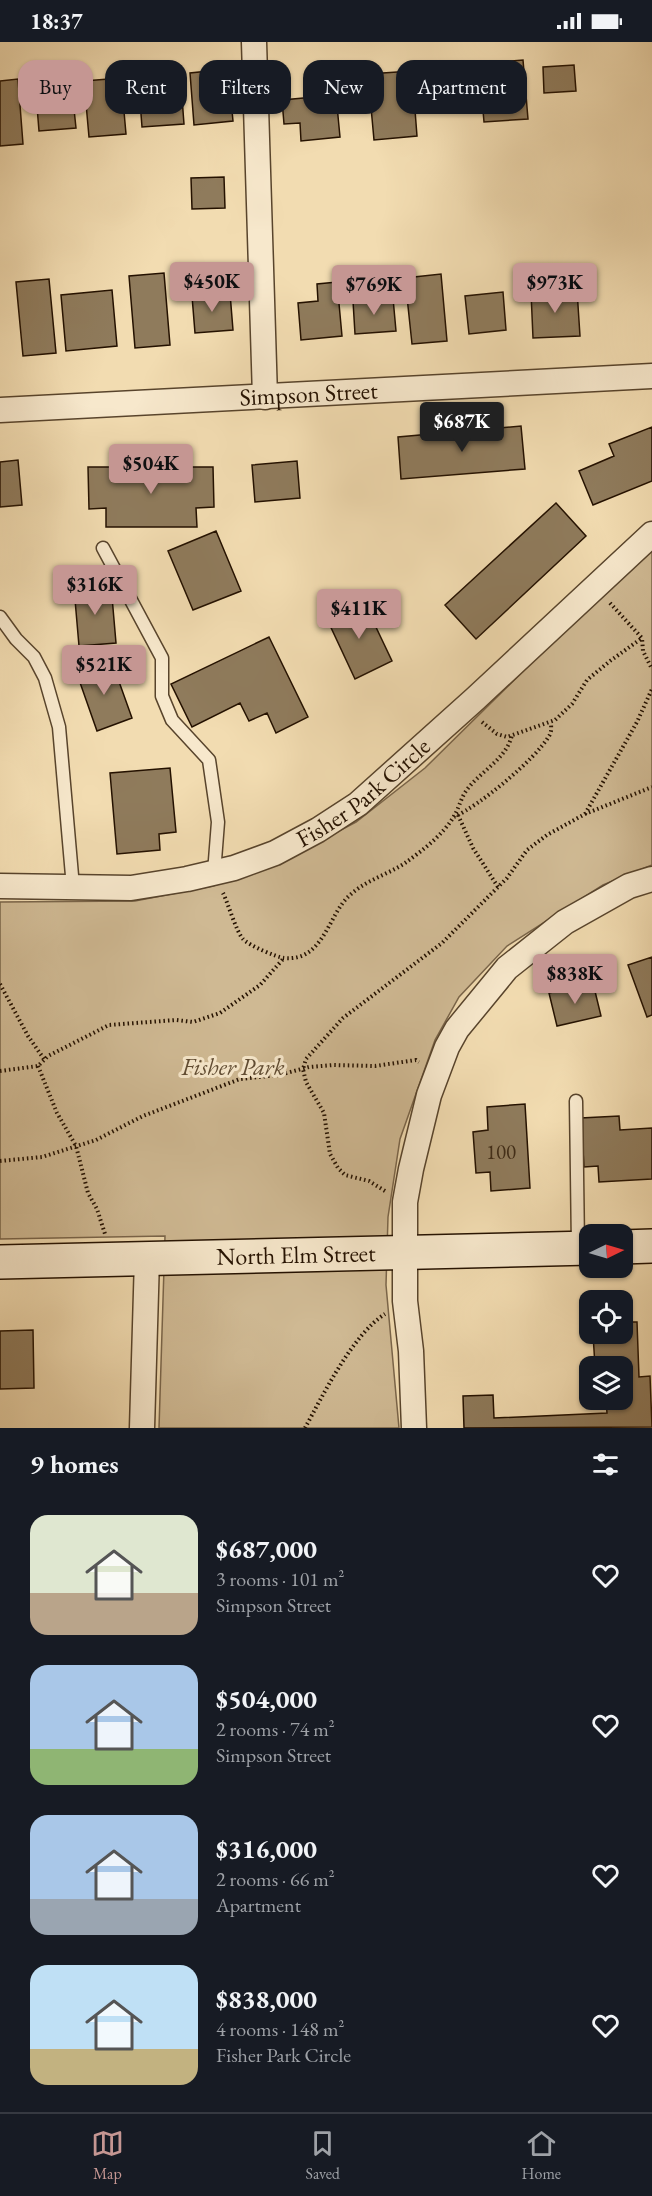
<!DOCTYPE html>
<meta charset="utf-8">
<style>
body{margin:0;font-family:"EB Garamond",serif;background:#20242c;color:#f1f3f6;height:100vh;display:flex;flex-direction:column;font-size:22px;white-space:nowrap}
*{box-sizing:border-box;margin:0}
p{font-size:20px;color:#9ea1a6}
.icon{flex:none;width:33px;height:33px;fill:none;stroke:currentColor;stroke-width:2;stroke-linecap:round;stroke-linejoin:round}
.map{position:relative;height:1386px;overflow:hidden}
.sheet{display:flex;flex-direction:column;background:#171b24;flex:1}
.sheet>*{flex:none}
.guide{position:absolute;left:18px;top:18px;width:616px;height:54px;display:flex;gap:12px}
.needle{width:39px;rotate:85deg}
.tools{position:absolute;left:579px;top:1182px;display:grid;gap:12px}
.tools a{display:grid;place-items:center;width:54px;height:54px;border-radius:12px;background:#171b24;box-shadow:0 2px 4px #0004;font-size:30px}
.price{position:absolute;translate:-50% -51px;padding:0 14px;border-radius:6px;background:#c59692;color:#111;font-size:20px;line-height:39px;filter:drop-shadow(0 2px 3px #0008)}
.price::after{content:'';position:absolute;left:50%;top:36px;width:18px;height:14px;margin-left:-9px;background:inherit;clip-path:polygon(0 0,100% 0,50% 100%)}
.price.selected{background:#222;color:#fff}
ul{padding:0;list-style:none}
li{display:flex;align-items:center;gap:18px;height:150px;padding:0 30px}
li span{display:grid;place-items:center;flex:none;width:168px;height:120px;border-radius:18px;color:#555}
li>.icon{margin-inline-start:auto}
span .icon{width:72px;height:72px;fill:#fffc;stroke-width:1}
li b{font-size:26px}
h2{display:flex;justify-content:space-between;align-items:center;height:72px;padding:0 30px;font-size:26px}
.tag{padding:0 21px;border-radius:18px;background:#171b24;box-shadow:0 2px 4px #0004;font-size:21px;line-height:54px}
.tag.selected{background:#c59692;color:#111}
.status{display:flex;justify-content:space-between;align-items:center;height:42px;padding:0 30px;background:#171b24;direction:ltr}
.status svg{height:16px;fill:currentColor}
.tabs{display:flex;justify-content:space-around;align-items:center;height:84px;border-top:2px solid #363941;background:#171b24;font-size:16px;color:#9ea1a6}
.tabs a{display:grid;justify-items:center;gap:3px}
.tabs .selected{color:#c59692}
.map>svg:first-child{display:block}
.green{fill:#cfb993;stroke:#7a654a;stroke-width:1.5}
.building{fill:#8f7b5c;stroke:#241100;stroke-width:1.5}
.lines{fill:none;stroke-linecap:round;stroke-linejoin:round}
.service-casing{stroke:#58442c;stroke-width:15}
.minor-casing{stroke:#58442c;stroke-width:27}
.secondary-casing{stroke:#241100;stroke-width:36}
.path{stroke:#241100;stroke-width:4;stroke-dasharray:1.5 3;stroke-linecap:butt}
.service{stroke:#f7e8cc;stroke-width:12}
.minor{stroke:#f7e8cc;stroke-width:24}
.secondary{stroke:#f7e8cc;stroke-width:33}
.labels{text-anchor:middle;stroke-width:6;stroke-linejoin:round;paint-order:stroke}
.number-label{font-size:21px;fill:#3f2c17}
.street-label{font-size:24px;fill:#241100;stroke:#f7e8cc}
.park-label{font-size:24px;font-style:italic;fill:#604c33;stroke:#f7e8cc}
</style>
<div class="status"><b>18:37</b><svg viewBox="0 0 49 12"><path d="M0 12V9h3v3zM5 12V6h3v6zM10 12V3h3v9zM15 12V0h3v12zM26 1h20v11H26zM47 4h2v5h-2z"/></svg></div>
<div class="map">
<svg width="652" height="1386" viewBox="0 0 652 1386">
<rect width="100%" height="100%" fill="#f2dcb1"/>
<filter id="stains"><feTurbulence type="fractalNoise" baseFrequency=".00333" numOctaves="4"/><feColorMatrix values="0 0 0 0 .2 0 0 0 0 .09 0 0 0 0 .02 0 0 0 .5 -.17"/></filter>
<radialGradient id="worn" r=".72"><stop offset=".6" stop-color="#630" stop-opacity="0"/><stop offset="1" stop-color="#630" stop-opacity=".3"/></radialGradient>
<!-- green -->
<path class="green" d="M652,505V823L603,843L507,904L459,955L435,998L400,1097L388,1175L386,1243L399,1386H159L165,1194L0,1197V860L135,859L213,844L274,823L356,780L425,726L643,511Z"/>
<!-- building -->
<path class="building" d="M523,18L528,77L484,80L479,22Z
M574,23L576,49L544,51L543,25Z
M475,26L479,60L443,64L440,29Z
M228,27L233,79L194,83L190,31Z
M180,29L184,82L142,85L138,33Z
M412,29L417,94L374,98L368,32Z
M121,36L126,92L89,95L84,39Z
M18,37L23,102L0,104V39Z
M72,48L76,86L39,89L36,52Z
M336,53L340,95L301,99L300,81L284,82L282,58Z
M224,135L225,166L192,167L191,136Z
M164,231L170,303L135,306L129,234Z
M441,232L447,299L412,302L405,236Z
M49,237L56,311L23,314L16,240Z
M337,240L342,294L301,298L298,261L318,259L317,242Z
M112,248L117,304L66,309L61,253Z
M577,248L580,294L533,296L531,250Z
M503,250L506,288L469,292L465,254Z
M230,251L233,288L195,291L192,254Z
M393,256L396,289L355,292L353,259Z
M521,384L525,427L401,437L398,395Z
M652,385V439L593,463L579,429L614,414L609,402Z
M18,418L22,463L0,465V420Z
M297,419L300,456L255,460L252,423Z
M88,425H213L214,465L196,466L197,485H106V466L89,467Z
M556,461L586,494L476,597L445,563Z
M216,489L241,549L193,568L168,509Z
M111,543L116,601L79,604L74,546Z
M364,560L392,619L355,637L327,577Z
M269,595L308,675L276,691L267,671L249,679L240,661L192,685L171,642Z
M112,620L132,676L97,689L77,632Z
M170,726L176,790L159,792L160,808L117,812L110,731Z
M652,915V973L647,975L628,923Z
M593,941L601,974L557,984L549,951Z
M525,1062L530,1146L491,1149L490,1130L476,1131L473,1090L488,1088L487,1065Z
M619,1074L620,1088L652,1086V1137L599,1140L598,1124L584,1125L581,1076Z
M622,1280H637L639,1335L650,1334L652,1385L464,1386L463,1354L493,1353L494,1376L607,1371L606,1358H622V1324H595L593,1292H622Z
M33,1288L34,1346L0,1347V1289Z"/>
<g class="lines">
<defs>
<path id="service" d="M103,506L162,616V654L172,678L209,718L218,780L214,831
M0,575L16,597L34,615L45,636L59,685L73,845
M576,1059L578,1205"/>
<g id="minor">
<path d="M254,0L265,355"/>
<path id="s1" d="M0,368L652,334"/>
<path id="s2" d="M0,844L131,846L187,837L234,826L275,811L318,788L358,762L475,657L652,492"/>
<path d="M142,1386L147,1216"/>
<path d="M414,1386L411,1309L405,1259V1160L411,1127L429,1053L447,1005L457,987L507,926L565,880L629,844L652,837"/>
</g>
<g id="secondary">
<path d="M622,1205L652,1204"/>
<path id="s3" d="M0,1220L590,1206"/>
</g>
</defs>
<!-- service casing -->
<use href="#service" class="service-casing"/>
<!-- minor casing -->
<use href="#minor" class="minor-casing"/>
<!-- secondary casing -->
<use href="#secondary" class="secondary-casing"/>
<!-- path -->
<path class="path" d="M610,561L642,596L643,609L652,627
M482,680L497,692L507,695L555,678L572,662L587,638L610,619L642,596
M585,772L637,680L652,647
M458,773L473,806L498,845
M454,775C480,763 535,718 549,694C552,690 551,685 551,681
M223,851C228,861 236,889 243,897C248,903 276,915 284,916C324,920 328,872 350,853C366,838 387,833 405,821C422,809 444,792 454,774C459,766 461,756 466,749C480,729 506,718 512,693
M0,942L28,994L44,1017
M38,1024L57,1071L76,1104L88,1151L97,1167L105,1192
M0,1029L38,1024L48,1014L109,983L176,978L193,980L220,971L260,943L284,916
M0,1119L42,1115L96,1098L143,1074L240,1037L279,1033L309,1025L333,1023L375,1024L416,1018L419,1020
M385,1149L369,1139L345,1133L338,1126L330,1112L324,1071L306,1040L303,1027L306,1017L343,976L442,901L507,836L527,808L547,793L585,772L652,745
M305,1386C323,1353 353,1292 385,1272"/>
<!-- service -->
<use href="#service" class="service"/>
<!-- minor -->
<use href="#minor" class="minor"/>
<!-- secondary -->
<use href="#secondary" class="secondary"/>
</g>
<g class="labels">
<!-- number labels -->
<g class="number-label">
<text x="501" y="1117">100</text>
</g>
<!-- street labels -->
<g class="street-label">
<text dy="8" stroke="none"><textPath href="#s1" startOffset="309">Simpson Street</textPath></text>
<text dy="8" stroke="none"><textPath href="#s2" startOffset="387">Fisher Park Circle</textPath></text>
<text dy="8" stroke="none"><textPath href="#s3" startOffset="296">North Elm Street</textPath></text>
</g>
<!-- park labels -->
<g class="park-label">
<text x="233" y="1033">Fisher Park</text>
</g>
</g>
<rect width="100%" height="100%" filter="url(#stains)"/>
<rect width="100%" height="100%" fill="url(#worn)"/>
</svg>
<div class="tools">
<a><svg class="needle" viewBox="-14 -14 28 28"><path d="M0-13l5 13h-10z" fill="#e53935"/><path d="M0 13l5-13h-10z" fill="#9ea1a6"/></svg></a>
<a><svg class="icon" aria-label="locate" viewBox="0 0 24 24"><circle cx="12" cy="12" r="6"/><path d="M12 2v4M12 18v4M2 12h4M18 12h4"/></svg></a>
<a><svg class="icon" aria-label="layers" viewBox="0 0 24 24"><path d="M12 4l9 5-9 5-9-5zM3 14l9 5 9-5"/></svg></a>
</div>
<b class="price" style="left:212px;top:271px">$450K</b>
<b class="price" style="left:555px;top:272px">$973K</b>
<b class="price" style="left:374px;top:274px">$769K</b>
<b class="price selected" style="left:462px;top:411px">$687K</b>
<b class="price" style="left:151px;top:453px">$504K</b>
<b class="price" style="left:95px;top:574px">$316K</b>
<b class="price" style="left:359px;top:598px">$411K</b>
<b class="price" style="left:104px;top:654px">$521K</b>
<b class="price" style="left:575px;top:963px">$838K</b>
<div class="guide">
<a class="tag selected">Buy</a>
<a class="tag">Rent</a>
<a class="tag">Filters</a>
<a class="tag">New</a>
<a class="tag">Apartment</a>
</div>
</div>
<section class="sheet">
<h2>9 homes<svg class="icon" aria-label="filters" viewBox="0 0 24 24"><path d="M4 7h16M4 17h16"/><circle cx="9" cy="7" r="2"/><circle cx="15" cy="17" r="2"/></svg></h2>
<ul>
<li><span style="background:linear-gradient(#dfe7d0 65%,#b9a48a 0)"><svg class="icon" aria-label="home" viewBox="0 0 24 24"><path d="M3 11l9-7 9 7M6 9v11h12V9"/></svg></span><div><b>$687,000</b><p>3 rooms · 101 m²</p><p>Simpson Street</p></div><svg class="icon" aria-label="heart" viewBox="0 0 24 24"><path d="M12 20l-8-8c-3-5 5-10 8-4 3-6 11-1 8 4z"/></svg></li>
<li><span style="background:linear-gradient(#a9c7e8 70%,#8fb573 0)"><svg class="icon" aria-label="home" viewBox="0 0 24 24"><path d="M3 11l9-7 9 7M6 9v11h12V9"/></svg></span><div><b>$504,000</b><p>2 rooms · 74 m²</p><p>Simpson Street</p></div><svg class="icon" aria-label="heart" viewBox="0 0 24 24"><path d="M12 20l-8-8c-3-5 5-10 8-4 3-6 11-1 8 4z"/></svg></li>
<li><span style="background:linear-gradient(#a9c7e8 70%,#9aa5b1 0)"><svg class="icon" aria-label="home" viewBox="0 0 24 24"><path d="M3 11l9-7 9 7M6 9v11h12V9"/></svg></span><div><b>$316,000</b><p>2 rooms · 66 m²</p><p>Apartment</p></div><svg class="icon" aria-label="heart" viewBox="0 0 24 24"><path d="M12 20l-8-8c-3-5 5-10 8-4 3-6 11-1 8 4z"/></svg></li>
<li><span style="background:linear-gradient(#bfe0f5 70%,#c2b280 0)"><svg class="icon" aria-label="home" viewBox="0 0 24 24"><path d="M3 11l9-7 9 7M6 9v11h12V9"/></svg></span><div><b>$838,000</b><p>4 rooms · 148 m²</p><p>Fisher Park Circle</p></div><svg class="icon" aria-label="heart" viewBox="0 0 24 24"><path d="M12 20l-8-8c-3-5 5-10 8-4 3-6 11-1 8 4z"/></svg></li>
</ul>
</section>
<nav class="tabs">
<a class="selected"><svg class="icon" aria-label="map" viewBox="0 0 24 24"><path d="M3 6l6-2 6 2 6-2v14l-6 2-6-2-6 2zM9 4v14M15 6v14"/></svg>Map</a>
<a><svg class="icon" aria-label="saved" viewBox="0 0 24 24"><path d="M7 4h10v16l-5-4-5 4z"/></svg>Saved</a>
<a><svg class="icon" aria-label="home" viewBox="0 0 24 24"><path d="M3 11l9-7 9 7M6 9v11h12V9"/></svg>Home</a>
</nav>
